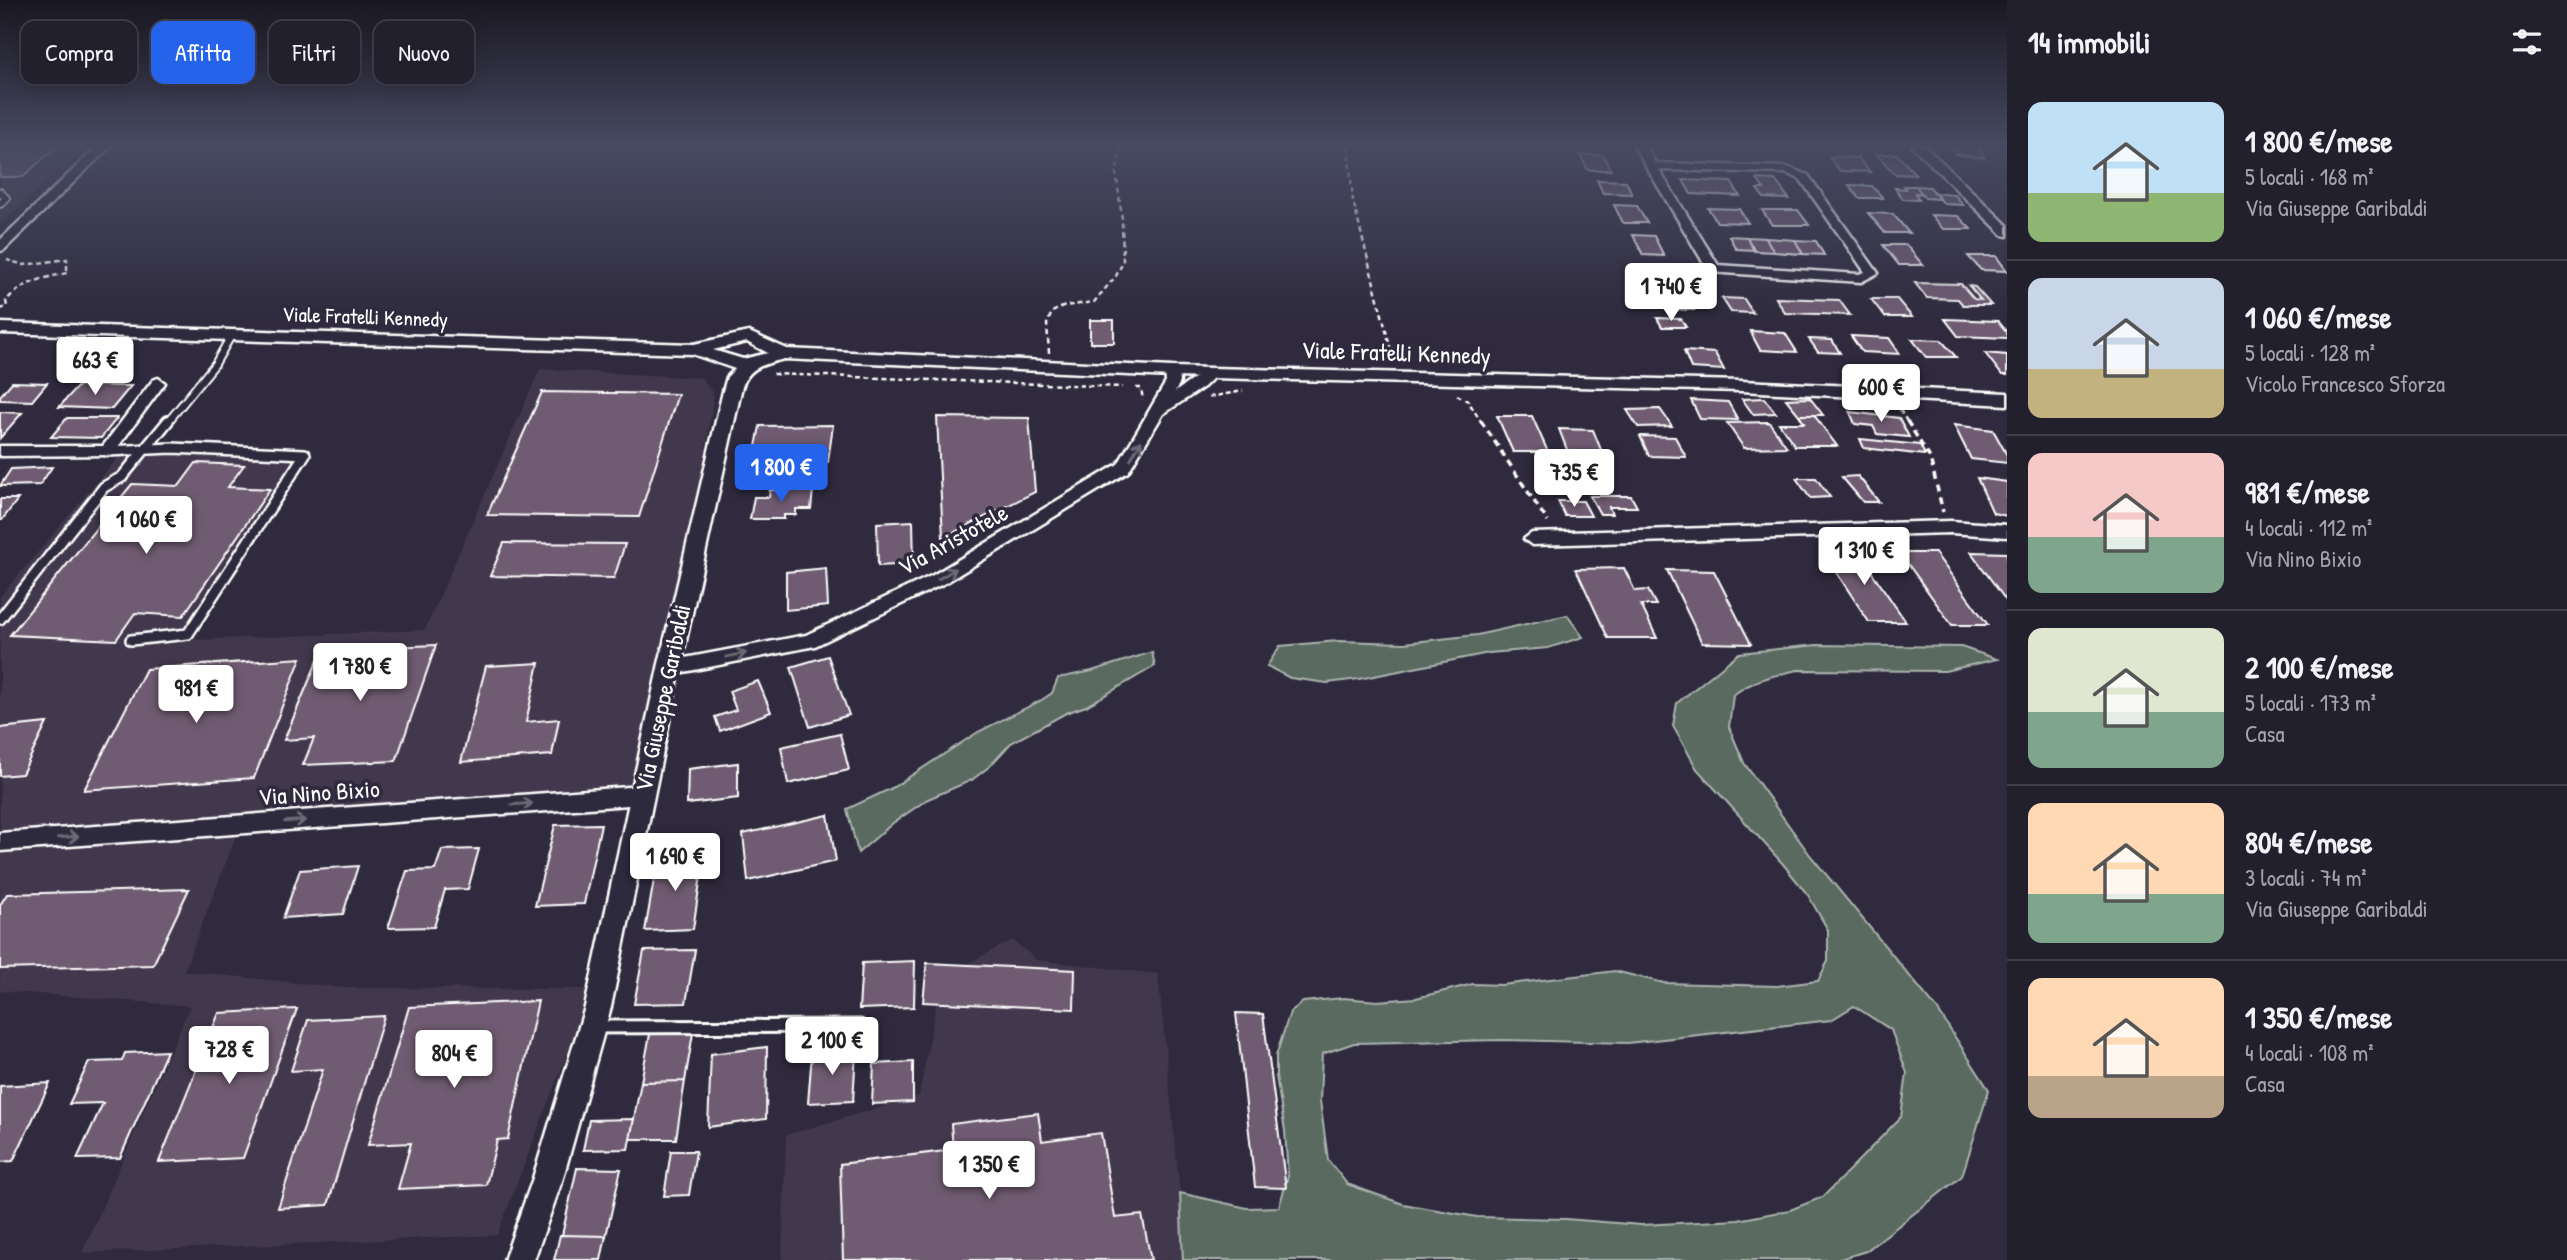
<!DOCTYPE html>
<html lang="it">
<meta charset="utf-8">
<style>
body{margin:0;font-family:"Patrick Hand",sans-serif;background:#2f2d3a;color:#f1f3f6;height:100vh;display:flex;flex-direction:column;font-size:26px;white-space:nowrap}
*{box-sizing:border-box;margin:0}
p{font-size:23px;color:#a3a3aa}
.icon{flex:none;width:38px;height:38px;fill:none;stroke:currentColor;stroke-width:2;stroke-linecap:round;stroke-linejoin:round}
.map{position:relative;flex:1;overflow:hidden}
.drawer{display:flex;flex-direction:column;background:#23202e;width:560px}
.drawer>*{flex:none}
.banner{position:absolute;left:21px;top:21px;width:665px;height:63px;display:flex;gap:14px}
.price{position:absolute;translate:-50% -60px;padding:0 16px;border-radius:7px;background:#fff;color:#222;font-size:23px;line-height:46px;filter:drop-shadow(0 2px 4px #0008)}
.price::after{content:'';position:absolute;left:50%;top:42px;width:21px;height:16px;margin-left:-10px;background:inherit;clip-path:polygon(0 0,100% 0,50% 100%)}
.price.selected{background:#2563eb;color:#fff}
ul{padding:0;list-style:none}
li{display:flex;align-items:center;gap:21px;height:175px;padding:0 21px}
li+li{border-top:2px solid #403e4a}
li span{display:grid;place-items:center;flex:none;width:196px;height:140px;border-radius:14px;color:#555}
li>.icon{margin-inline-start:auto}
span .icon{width:84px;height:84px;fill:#fffc;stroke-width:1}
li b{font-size:30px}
h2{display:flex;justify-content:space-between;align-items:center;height:84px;padding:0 21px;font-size:30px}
.tag{padding:0 24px;border-radius:14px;background:#23202e;box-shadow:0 4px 18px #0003,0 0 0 2px #403e4a;font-size:24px;line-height:63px}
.tag.selected{background:#2563eb;color:#fff}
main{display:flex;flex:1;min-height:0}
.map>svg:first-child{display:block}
.built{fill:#42394d}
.green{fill:#5a6a61;stroke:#acb4b0;stroke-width:2;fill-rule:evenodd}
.building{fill:#705b72;stroke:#fff;stroke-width:2}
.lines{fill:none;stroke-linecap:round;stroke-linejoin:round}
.service-far2-casing{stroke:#fff;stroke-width:10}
.service-far1-casing{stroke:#fff;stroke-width:14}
.service-casing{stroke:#fff;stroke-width:17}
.minor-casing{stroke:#fff;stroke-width:5}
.tertiary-casing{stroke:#fff;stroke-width:5}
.path-far1{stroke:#fff;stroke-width:2.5;stroke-dasharray:5 3.5;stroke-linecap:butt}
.path{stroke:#fff;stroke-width:3.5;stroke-dasharray:7 5;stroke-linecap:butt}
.service-far2{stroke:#2f2a3d;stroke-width:6}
.service-far1{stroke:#2f2a3d;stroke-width:9}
.service{stroke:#2f2a3d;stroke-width:11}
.minor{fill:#2f2a3d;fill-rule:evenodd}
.tertiary{fill:#2f2a3d;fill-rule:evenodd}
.oneway{stroke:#6d6a77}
.labels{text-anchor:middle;stroke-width:7;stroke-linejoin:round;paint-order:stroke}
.far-street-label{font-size:21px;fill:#fff;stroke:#2f2a3d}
.street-label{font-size:24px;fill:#fff;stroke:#2f2a3d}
</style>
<main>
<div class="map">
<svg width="2007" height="1260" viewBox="0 0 2007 1260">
<rect width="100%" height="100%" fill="#2f2a3d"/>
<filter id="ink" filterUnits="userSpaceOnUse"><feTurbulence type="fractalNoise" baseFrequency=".0143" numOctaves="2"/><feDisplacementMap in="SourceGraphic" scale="14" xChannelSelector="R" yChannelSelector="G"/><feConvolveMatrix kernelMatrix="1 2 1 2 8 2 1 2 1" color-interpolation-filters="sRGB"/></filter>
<g filter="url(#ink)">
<!-- built -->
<path class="built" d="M0,146H86L0,224Z
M540,369L702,378L714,395L702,473L626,809L236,836L184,971L344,988L592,989L497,1235L82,1253L190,1006L2,991L0,993V597L126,448L298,455L176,641L425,630Z
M1012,940L1037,960L1158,974L1180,1193L1183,1260H782L786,1135L919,1096L941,978Z"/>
<!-- green -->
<path class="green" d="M1567,615L1583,637L1548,648L1489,653L1359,679L1327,683L1290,678L1267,666L1280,646L1338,641L1404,643L1477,635Z
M1817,645L1961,647L1997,659L1945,671L1798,670C1774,675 1753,680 1733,695L1729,727L1744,763L1810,855L1937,1009L1989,1090L1962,1176L1866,1251L1837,1260H1183L1180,1193L1247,1208L1279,1207L1288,1176L1285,1131L1276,1076V1056L1290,1012L1303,1002L1343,998L1377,1001L1416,998L1473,984L1502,985L1615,971L1664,983L1777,986L1818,981L1828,961V930L1808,895L1783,864L1697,769L1673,726L1677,703L1739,653ZM1854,1006L1891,1030L1907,1073L1901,1117L1823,1197L1790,1210L1738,1220L1641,1225L1566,1219L1477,1217L1403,1204L1347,1184L1328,1160L1320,1101L1322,1054L1354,1043L1504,1040L1628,1043L1831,1020Z
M1152,652L1155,666L1086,706L1066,713L1011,743L990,766L972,780L928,799L893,823L858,853L847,809L892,788L978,732L1040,701L1052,693L1058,678L1092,671Z"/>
<!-- building -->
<path class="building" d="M0,146H57L23,177H0Z
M1951,146H1978L1984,158L1955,154Z
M1876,154H1897L1916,175L1895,174Z
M1580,155H1603L1611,170H1588Z
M1829,157L1858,158L1870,172L1840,171Z
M1757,179L1775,180L1789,199L1764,198L1757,189H1764Z
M1597,180L1626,181L1632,194L1603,193Z
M1683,180L1731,182L1740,196L1691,194Z
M1849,185L1872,186L1883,198H1859Z
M1904,186H1916L1922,194L1915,193L1919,200L1903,199L1895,188L1906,189Z
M1916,186L1930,187L1939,199L1925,198Z
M1935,193L1955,195L1963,205L1944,204Z
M1614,205L1637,206L1647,223H1623Z
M1708,208L1739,209L1748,223L1717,222Z
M1762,210H1798L1809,225H1772Z
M1868,213L1893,214L1909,233H1885Z
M1931,215L1958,216L1971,229H1943Z
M1633,235L1654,236L1664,256L1643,255Z
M1729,236L1747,237L1754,250L1736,249Z
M1747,237L1766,238L1774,252L1754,251Z
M1766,238L1795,240L1803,254L1774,252Z
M1795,240L1816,241L1824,255L1803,254Z
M1883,245H1906L1923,265H1899Z
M1968,256H1996L2007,271L1981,270Z
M1646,270L1674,271L1694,310L1665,309Z
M1915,283L1961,284L1974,299L1981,300L1969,286L1975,287L1991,305H1963L1958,299L1927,298Z
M1722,298L1744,299L1753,313L1731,312Z
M1776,298L1839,300L1850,315L1785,313Z
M1871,299H1897L1912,317H1885Z
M1657,318L1681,319L1686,327H1662Z
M1945,319L1998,321L2007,332V338L1958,336Z
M1090,320H1114V343H1090Z
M1750,331L1785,333L1797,352L1760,350Z
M1851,336L1889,338L1900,354L1862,352Z
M1809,339L1832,340L1840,353L1818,352Z
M1912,339L1941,340L1956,357H1926Z
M1684,351L1715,353L1724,370L1691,368Z
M1985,353L2007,355V375H2002Z
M12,382L47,383L32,401L0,400V396Z
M79,385L131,386L112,409L59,407Z
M542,392L678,394L639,517L487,515Z
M1764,398L1776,413L1753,414L1742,399Z
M1810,398L1823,415H1799L1786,399Z
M1691,400L1728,402L1738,420L1700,419Z
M1660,409L1672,426L1638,427L1627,410Z
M0,412L22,413L0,438Z
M1850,412L1899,418L1909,437L1877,434L1873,426L1855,424Z
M1799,415H1814L1837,446H1795L1779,423H1804Z
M1497,416H1532L1548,452H1513Z
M937,417L1029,418L1035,492L943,538Z
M67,418H117L101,438L51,437Z
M1769,422L1787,447L1744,448L1727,423Z
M833,425L828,462H753L760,426Z
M1954,425L1993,430L2007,455V463L1971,459Z
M1559,429L1593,430L1606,462L1571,460Z
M1640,436L1675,437L1686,457L1649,456Z
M1860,439L1920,445L1925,455L1864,448Z
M196,463L244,465L228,487L270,489L183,616L135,613L116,640L10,635L132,484L179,486Z
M52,467L40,485L0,486L11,469Z
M1858,476L1879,502H1863L1842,477Z
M1796,478H1816L1830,497L1810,498Z
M1977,478L2007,482V516L1993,513Z
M770,490H813L811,509H796V515H784V519H750L754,497H769Z
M1590,496H1631L1637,507H1609L1612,514H1600Z
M0,499H18L2,520H0Z
M1558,501H1583L1591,516H1565Z
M913,521L914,564L878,566L877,523Z
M504,543L625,544L614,578L490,576Z
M1823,552H1858L1906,622H1869Z
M1971,552L2007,553V602Z
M1900,553H1935L1988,625H1952Z
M826,568L828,606L786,610V572Z
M1624,568L1635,591L1648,590L1656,605H1641L1657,638H1608L1576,569Z
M1667,570L1714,571L1751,644L1702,643Z
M436,645L396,761L303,765L314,738L284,740L322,650Z
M828,656L849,715L810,727L791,667Z
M301,658L254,778L84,790L146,669Z
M539,663L526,722L559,719L552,755L461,762L486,666Z
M758,681L771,712L720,731L715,717L736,710L729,691Z
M47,723L22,774L0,776V728Z
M840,734L849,770L788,784L781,747Z
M738,763V798L687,804L688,769Z
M828,815L836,861L748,881L743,834Z
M601,824L584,904L535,906L555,825Z
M479,849L468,889L445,890L434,927L388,928L407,871L435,870L442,850Z
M704,855L693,929L645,931L658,857Z
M358,866L343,914L283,918L300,870Z
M189,889L153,965L0,969V905L7,894Z
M695,950L686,1003L634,1004L644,951Z
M915,961L914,1007L859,1009L862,963Z
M927,963L1075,970L1074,1009L923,1002Z
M538,1001L508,1139L497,1140L486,1185L398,1189L411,1143L368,1145L409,1007Z
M297,1009L243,1158L159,1162L219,1013Z
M1236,1013L1263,1014L1286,1188L1255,1187Z
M384,1016L328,1205L278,1208L323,1069L291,1071L308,1020Z
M693,1033L685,1081L641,1082L650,1034Z
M767,1047L766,1119L708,1127L711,1054Z
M167,1051L120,1158L77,1159L103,1103L69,1104L89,1062L122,1061L125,1053Z
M856,1052L853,1101L808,1103L812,1053Z
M913,1062V1102L872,1104L874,1064Z
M685,1081L676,1139H630L641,1082Z
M50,1083L13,1161L0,1162V1086Z
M1038,1113L1042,1141L1101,1133L1115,1218L1142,1215L1151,1260H843L840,1164L953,1150L951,1124Z
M634,1119L628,1149L583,1150L589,1120Z
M671,1151H696L689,1195L664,1196Z
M577,1168L621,1169L606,1236L562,1235Z
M560,1235L606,1236L601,1260H554Z"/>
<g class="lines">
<defs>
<path id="service-far2" d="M0,192L6,198L0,204
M167,423L215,364L231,336"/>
<path id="service-far1" d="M107,451L172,448L305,454L188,634L131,640
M0,619L104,487L122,477L168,421"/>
<path id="service" d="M594,1027L860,1026"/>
<path id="minor" d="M98,146H111L4,250L0,251V240Z
M1634,146H1646L1655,163L1787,167L1808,175L1878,273L1861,282L1709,272ZM1659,170L1785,173L1800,179L1865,272L1859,274L1718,265Z
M1912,146H1925L2007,225V236L2003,235Z
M1172,368L1179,372L1180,382L1175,392L1206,370H1216L1218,373L1204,387L1163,414L1128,472L945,583L815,646L669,675L663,673L660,668L663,663L669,661L806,635L933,575L1118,464L1166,382L1165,372Z
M158,378L165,383L112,455L0,456V446H103L153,380Z
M1951,521L2007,525V537L1951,533L1532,545L1524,539L1532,533Z
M642,786L649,789L652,795L649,801L642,804L0,851V833Z"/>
<path id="tertiary" d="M0,323L694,344L749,332L787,349L1172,367L1741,381L2007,393V405L1741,391L1172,377L784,359C762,365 747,367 741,391L680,668L611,1007L563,1178L534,1260H504L533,1178L585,1007L658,668L723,391L727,377L735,369L692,354L0,333ZM747,342L768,353L743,359L713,350Z"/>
</defs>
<!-- service-far2 casing -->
<use href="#service-far2" class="service-far2-casing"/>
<!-- service-far1 casing -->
<use href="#service-far1" class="service-far1-casing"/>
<!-- service casing -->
<use href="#service" class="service-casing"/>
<!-- minor casing -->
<use href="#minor" class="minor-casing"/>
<!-- tertiary casing -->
<use href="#tertiary" class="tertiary-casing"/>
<!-- path-far1 -->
<path class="path-far1" d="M1348,146L1353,201L1394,362
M0,309L7,307L6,301C22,282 44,278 67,273V259L24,265L7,260
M1049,353L1047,324L1052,312L1065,306L1094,302L1116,276L1123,262L1122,219L1116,172L1122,146
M773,374L1122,387
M1136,388H1141L1143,400
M1457,395L1468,401L1482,423
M1209,397L1243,391
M1900,410L1908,423"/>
<!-- path -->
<path class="path" d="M1481,421L1548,522
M1907,421L1930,458L1943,512"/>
<!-- service-far2 -->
<use href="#service-far2" class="service-far2"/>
<!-- service-far1 -->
<use href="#service-far1" class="service-far1"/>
<!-- service -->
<use href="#service" class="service"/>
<!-- minor -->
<use href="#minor" class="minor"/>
<!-- tertiary -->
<use href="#tertiary" class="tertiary"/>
</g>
<!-- one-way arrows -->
<defs><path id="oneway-shaft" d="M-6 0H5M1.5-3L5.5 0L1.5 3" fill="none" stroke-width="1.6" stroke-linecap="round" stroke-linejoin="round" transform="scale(1.75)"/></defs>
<g class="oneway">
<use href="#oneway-shaft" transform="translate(1136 450) rotate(-59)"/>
<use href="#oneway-shaft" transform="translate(947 574) rotate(-30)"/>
<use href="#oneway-shaft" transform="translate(736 655) rotate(-11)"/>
<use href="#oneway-shaft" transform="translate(522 804) rotate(-4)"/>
<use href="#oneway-shaft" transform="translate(295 821) rotate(-4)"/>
<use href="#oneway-shaft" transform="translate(68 837) rotate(-4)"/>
</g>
</g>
<!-- sky -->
<linearGradient id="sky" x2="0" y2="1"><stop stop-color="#1a1722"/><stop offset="0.45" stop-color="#474a62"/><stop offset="1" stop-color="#474a62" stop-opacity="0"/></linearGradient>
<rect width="2007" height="323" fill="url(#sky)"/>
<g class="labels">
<!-- far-street labels -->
<g class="far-street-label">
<text transform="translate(365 317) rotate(2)" y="7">Viale Fratelli Kennedy</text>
</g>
<!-- street labels -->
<g class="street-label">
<text transform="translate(1396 353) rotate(2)" y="8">Viale Fratelli Kennedy</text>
<text transform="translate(953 540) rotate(-29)" y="8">Via Aristotele</text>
<text transform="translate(663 698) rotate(-78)" y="8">Via Giuseppe Garibaldi</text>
<text transform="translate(319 793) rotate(-4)" y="8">Via Nino Bixio</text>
</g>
</g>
</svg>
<b class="price" style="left:1671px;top:323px">1 740 €</b>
<b class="price" style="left:95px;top:397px">663 €</b>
<b class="price" style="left:1881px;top:424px">600 €</b>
<b class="price selected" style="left:781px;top:504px">1 800 €</b>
<b class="price" style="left:1574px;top:509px">735 €</b>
<b class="price" style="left:146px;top:556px">1 060 €</b>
<b class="price" style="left:1864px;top:587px">1 310 €</b>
<b class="price" style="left:360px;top:703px">1 780 €</b>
<b class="price" style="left:196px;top:725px">981 €</b>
<b class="price" style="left:675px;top:893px">1 690 €</b>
<b class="price" style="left:832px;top:1077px">2 100 €</b>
<b class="price" style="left:229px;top:1086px">728 €</b>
<b class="price" style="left:454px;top:1090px">804 €</b>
<b class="price" style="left:989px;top:1201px">1 350 €</b>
<div class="banner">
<a class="tag">Compra</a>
<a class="tag selected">Affitta</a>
<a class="tag">Filtri</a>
<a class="tag">Nuovo</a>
</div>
</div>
<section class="drawer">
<h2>14 immobili<svg class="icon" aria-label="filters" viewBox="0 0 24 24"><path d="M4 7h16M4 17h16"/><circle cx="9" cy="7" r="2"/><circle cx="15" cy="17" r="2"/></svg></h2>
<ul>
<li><span style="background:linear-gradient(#bfe0f5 65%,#8fb573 0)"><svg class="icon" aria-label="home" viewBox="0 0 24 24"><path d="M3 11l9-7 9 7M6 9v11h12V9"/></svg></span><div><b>1 800 €/mese</b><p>5 locali · 168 m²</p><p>Via Giuseppe Garibaldi</p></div></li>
<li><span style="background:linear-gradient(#c9d6e8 65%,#c2b280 0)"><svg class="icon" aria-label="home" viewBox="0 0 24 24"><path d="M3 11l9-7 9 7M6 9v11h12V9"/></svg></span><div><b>1 060 €/mese</b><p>5 locali · 128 m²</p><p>Vicolo Francesco Sforza</p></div></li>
<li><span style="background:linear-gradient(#f6c9c9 60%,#7fa58c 0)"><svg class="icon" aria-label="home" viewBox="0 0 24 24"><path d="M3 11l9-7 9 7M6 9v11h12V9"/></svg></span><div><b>981 €/mese</b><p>4 locali · 112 m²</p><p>Via Nino Bixio</p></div></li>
<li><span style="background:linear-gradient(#dfe7d0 60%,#7fa58c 0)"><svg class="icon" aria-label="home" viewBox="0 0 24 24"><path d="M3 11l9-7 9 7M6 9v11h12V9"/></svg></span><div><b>2 100 €/mese</b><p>5 locali · 173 m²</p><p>Casa</p></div></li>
<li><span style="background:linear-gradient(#ffd9b3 65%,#7fa58c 0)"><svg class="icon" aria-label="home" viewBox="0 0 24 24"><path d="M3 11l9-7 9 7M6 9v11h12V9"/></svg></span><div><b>804 €/mese</b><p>3 locali · 74 m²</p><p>Via Giuseppe Garibaldi</p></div></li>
<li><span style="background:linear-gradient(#ffd9b3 70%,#b9a48a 0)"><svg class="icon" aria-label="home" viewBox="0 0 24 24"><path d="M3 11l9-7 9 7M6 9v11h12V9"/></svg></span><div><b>1 350 €/mese</b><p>4 locali · 108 m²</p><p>Casa</p></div></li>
</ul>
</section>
</main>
